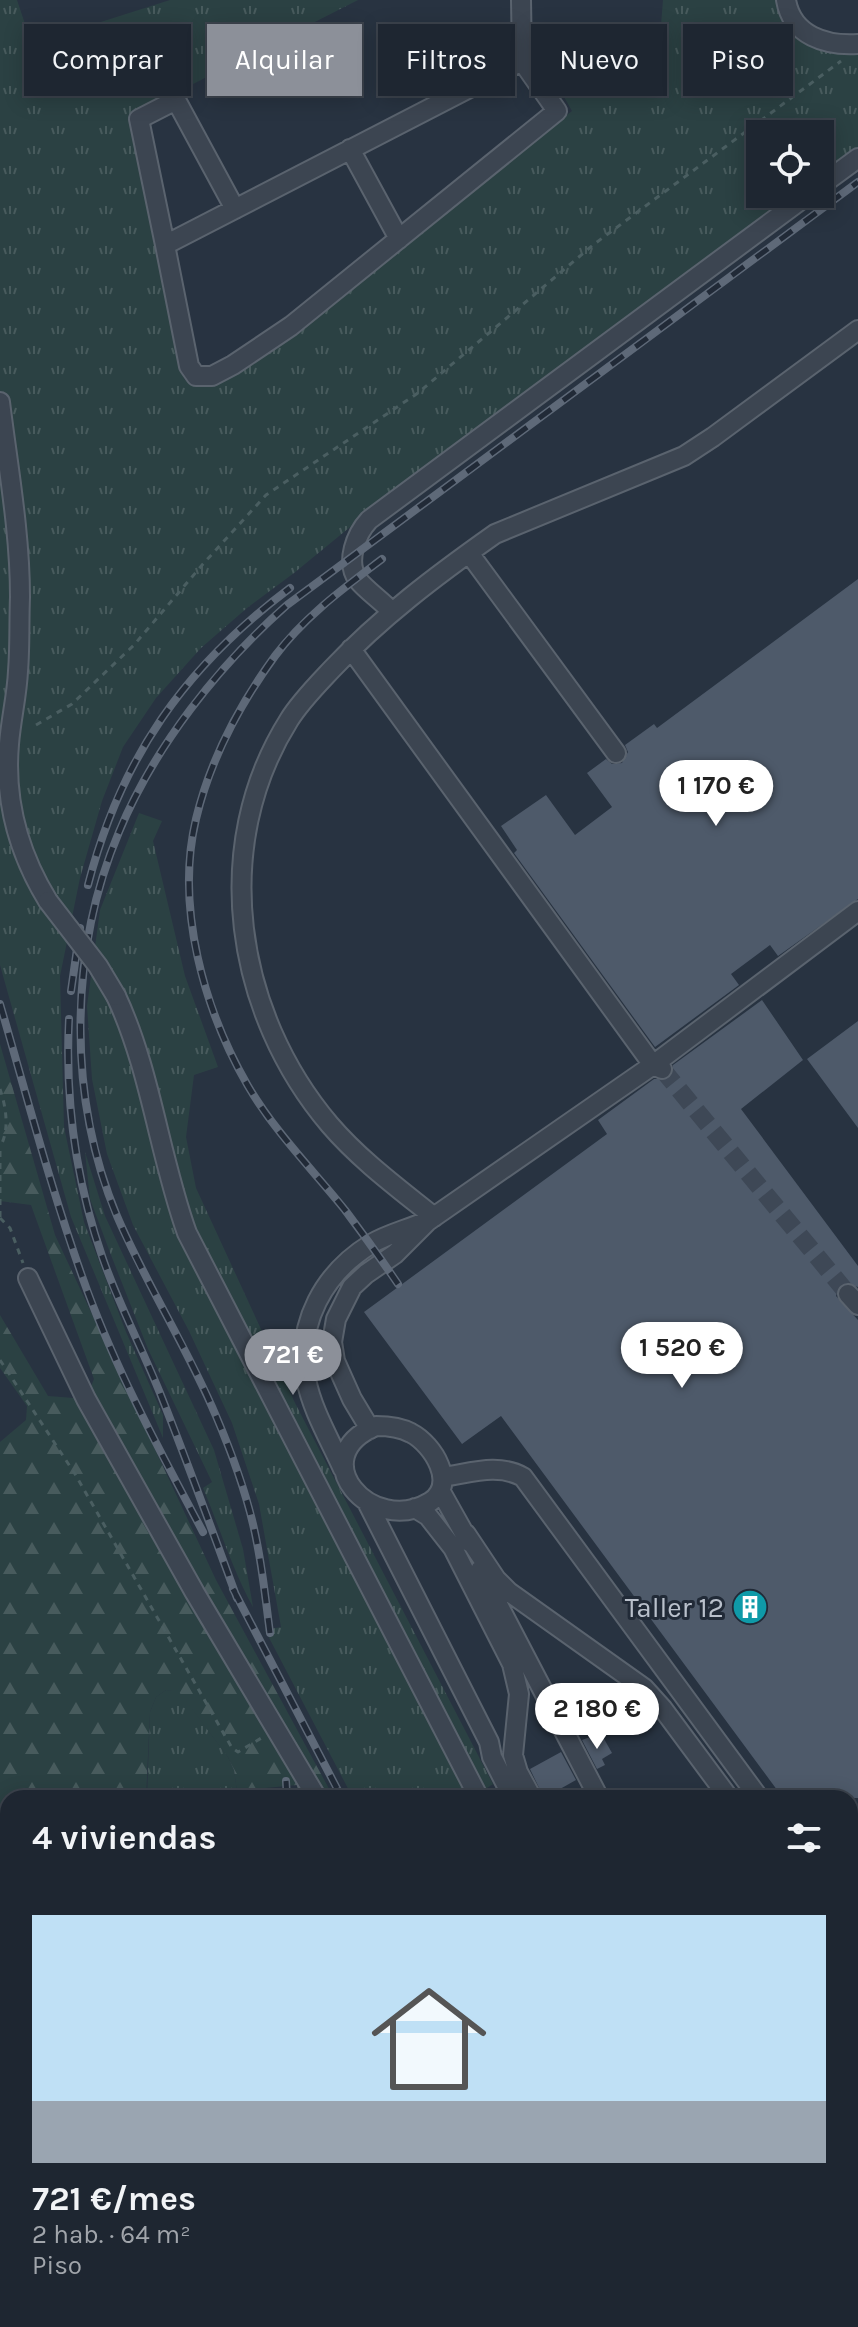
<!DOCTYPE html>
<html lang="es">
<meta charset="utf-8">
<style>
body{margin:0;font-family:Karla,sans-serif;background:#2b323d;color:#f1f3f6;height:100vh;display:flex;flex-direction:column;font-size:30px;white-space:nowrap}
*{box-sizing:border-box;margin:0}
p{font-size:26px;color:#a1a5ab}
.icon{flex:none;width:44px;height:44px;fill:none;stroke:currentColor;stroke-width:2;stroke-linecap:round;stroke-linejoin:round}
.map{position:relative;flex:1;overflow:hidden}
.drawer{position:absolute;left:0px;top:1790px;width:858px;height:538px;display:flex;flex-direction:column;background:#1e2631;border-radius:24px 24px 0 0;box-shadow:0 4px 20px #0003,0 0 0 2px #3c434d}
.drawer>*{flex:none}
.hud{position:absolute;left:24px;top:24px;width:810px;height:72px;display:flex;gap:16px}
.fabs{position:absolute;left:746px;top:120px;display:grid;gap:16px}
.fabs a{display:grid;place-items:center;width:88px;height:88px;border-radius:0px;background:#1e2631;box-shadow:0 4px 20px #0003,0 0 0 2px #3c434d;font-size:40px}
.price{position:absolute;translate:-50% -68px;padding:0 18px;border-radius:28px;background:#fff;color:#222;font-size:26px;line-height:52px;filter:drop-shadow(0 2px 4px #0008)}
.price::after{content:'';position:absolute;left:50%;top:48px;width:24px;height:18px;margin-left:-12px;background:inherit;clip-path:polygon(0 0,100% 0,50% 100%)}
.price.current{background:#8c9099;color:#fff}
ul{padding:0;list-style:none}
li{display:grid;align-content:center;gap:16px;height:424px;padding:0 32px}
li+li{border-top:2px solid #3c434d}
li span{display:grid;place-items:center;height:248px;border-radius:0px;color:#555}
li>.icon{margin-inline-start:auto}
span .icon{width:144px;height:144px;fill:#fffc;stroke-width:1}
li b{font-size:34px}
h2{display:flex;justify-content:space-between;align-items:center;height:96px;padding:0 32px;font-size:34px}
.pill{padding:0 28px;border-radius:0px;background:#1e2631;box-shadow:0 4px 20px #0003,0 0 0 2px #3c434d;font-size:28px;line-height:72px}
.pill.current{background:#8c9099;color:#fff}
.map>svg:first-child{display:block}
.grass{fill:url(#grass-tufts)}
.forest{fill:url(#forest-firs)}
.building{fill:#4e5a6a}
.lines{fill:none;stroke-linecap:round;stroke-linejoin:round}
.minor-tunnel{stroke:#3e4856;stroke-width:18;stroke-dasharray:18 9;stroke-linecap:butt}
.minor-casing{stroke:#5a636e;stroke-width:22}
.path{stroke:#4a5e61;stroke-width:3;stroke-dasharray:6 6;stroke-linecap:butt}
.minor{stroke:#3c4551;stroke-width:18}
.rail-casing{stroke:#5e6978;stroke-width:8}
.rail{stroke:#212a37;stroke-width:5;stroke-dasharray:15;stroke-linecap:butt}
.minor-bridge-casing{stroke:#5a636e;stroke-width:22;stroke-linecap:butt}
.minor-bridge{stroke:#3c4551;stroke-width:18}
.labels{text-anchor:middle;stroke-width:6;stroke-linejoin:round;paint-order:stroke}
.poi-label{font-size:28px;fill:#b9c0cb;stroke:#212a37;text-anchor:end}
</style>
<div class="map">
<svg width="858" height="2327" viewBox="0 0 858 2327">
<defs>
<pattern id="grass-tufts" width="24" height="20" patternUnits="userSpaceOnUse" patternTransform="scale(2)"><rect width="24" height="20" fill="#2b4143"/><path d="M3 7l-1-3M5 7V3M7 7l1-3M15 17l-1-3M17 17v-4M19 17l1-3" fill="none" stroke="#485b5d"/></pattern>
<pattern id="forest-firs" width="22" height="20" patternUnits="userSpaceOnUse" patternTransform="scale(2)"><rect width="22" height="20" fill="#2b4143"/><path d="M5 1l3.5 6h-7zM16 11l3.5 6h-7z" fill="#485b5d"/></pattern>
</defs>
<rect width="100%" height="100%" fill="#283341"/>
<!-- grass -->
<path class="grass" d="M0,0H17L29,36L60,35L170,0H358L130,116L184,379L198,387L227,379L305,328L572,111L538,50L661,25L663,0H782L796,36L816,48L858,51V148L820,177V134H760V194H798L366,514L294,573L247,608L201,648L156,698L123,747L102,801L80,878L60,976L64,1127L84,1222L126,1332L163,1415V1438L71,1217L0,965Z
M139,813L162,821L153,841L185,976L218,1067L194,1075L186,1137L196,1188L295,1403L493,1784L487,1788L492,1798H353L265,1630L281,1627L259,1504L232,1423L189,1331L133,1225L107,1154L92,1079L87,1006L100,910Z
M85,1152L105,1216L214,1450L243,1549L253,1607C232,1569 220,1528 203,1488L212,1482L148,1349L111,1255L90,1199Z
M166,1690L179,1691L228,1757L234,1770L238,1798H147L150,1712L156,1697Z
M627,2320H796L802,2327H630Z"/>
<!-- forest -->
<path class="forest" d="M0,1044L55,1235L216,1580L334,1798H299L297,1785L265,1788V1798H238L234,1770L228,1757L179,1692L166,1690L156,1697L150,1712L146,1798H8V2320H199L197,2327H0V1442L26,1420L27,1406L0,1368V1315L48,1396L86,1399L94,1379L31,1205L0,1201Z
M295,2320H606L610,2327H292Z"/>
<!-- building -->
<path class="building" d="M858,579V899L778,956L770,945L731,974L739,985L655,1047L514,853L517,850L501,826L546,795L575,835L612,807L587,773L606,759L612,764L622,763L628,752L625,745L654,724L657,728Z
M762,1000L803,1060L741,1109L858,1266V1287L845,1283L839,1286L836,1296L858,1320V1798H783L501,1416L462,1444L364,1312L607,1134L598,1120L654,1079H668L673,1073V1065Z
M858,1021V1128L807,1059Z
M590,1737L593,1742L603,1737L612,1753L602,1759L605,1765L597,1769L582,1740Z
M561,1752L576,1780L544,1798L530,1769Z"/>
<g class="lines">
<!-- minor-tunnel -->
<path class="minor-tunnel" d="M662,1069L848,1294"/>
<defs>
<path id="minor" d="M786,0C792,36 826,46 858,44
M350,149L399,239
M820,186L858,158
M235,209L176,100L139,119L165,245L522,61L521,0
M165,245L189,366L196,376H212L233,365L291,326L557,111L522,61
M0,402C8,467 20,532 20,597C19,622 20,647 18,671C17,695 11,719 9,744C4,801 18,852 48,901
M469,553L616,753
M391,611C381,600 367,591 358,580C345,562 356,534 369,520L809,194
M351,649L653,1065L662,1069
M116,996C151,1071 159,1155 187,1233L479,1798
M434,1217C398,1188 360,1160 330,1125C235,1013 209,847 289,720C300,702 317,685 332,669C381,617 437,575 495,534L684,456L713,437L858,330
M28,1278L86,1399L195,1593L317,1798
M848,1294L858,1305
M376,1426C388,1426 400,1427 411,1433C433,1444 458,1485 430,1502C371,1537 302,1457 376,1426Z
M370,1429L352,1399L335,1361L332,1342L336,1319L352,1287L366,1274L395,1254L428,1221L653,1065L858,911
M343,1469C330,1440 312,1410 306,1379C296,1323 324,1273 371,1244C386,1235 405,1230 422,1223
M443,1477C471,1473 498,1463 523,1477L759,1798
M441,1492L469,1542
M368,1504L489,1742L492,1757L513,1798
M415,1508L428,1516L453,1548L512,1664L519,1694L513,1755L518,1772L532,1798
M466,1534L496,1579L509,1592L644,1688L663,1709L729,1798
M480,1570L599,1798
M850,1922L858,1933
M850,1974L858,1987
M574,2320L578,2327
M814,2320L822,2327"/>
</defs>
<!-- minor casing -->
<use href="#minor" class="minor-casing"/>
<!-- path -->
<path class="path" d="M36,725L72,704L134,645L203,564L266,495L418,393L593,245L841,61
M0,1089C6,1107 10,1130 0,1147
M0,1151V1217
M0,1218L10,1228L23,1263
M0,1360L75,1474L232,1748L238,1752L263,1737
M0,2166L8,2170
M98,2320L101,2327
M55,2327L58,2320"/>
<!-- minor -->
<use href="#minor" class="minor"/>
<defs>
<path id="rail" d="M382,559C344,588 304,617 275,656C240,704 210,760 196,819C175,907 204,1010 248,1086C275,1132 312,1169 345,1210C363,1234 381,1259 398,1284
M88,885C121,757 185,667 290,588
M71,991L80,928
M0,1004C28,1100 53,1197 87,1290C118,1374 161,1453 203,1532
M69,1019C65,1100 76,1182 103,1259C119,1305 142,1348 160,1393C187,1461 212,1530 237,1598
M233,1589L342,1798
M270,1633C266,1603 263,1573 257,1543C249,1500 233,1456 216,1416C187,1347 146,1284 117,1216C67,1097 69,950 119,832C154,747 219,665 287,605L858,182
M286,1781L287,1798
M616,2320L619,2327
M277,2327L279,2320"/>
</defs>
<!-- rail casing -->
<use href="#rail" class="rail-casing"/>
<!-- rail -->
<use href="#rail" class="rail"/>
<defs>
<path id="minor-bridge" d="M48,901L98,966L116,996"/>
</defs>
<!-- minor-bridge casing -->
<use href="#minor-bridge" class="minor-bridge-casing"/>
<!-- minor-bridge -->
<use href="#minor-bridge" class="minor-bridge"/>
</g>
<!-- icons -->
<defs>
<symbol id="building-disc" viewBox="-11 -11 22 22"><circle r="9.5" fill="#0f9aa8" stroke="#212a37"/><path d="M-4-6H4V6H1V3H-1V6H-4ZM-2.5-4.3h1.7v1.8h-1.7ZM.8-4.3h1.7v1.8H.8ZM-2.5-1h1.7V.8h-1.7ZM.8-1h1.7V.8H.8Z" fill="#fff"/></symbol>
</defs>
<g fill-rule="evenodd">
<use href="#building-disc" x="730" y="1587" width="40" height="40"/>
</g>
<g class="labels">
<!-- poi labels -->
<g class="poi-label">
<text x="724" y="1617">Taller 12</text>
</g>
</g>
</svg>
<div class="fabs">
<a><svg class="icon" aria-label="locate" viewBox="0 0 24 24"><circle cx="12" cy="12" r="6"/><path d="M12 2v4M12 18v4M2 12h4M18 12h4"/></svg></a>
</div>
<b class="price" style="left:716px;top:828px">1 170 €</b>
<b class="price" style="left:682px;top:1390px">1 520 €</b>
<b class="price current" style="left:293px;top:1397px">721 €</b>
<b class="price" style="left:597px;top:1751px">2 180 €</b>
<div class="hud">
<a class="pill">Comprar</a>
<a class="pill current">Alquilar</a>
<a class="pill">Filtros</a>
<a class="pill">Nuevo</a>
<a class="pill">Piso</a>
</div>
<section class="drawer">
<h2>4 viviendas<svg class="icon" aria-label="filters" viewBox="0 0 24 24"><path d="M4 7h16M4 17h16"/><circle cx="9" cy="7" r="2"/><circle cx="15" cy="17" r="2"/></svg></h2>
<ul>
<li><span style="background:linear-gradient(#bfe0f5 75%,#9aa5b1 0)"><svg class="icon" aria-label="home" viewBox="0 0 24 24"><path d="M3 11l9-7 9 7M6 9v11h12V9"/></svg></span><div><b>721 €/mes</b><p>2 hab. · 64 m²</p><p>Piso</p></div></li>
</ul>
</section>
</div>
